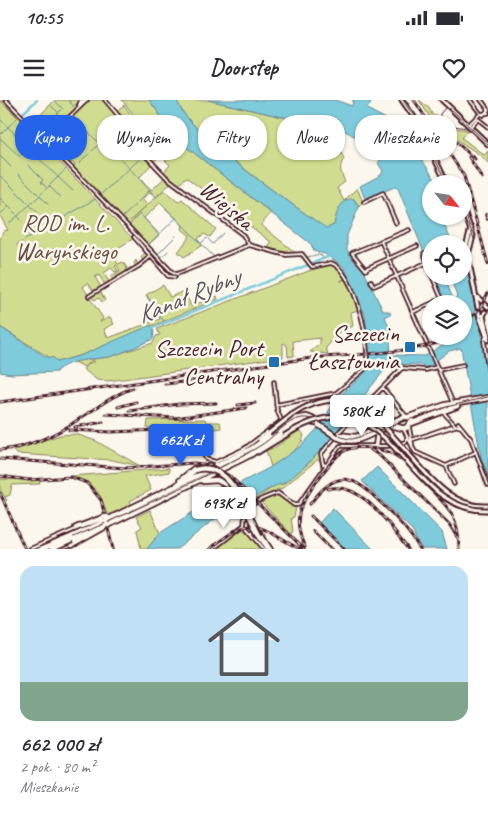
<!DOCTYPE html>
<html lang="pl">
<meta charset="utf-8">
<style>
body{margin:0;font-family:Caveat,sans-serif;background:#f2f2f3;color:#2b2b33;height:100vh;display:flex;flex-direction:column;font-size:19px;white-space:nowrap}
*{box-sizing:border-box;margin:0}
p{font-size:16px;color:#7c7c81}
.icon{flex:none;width:28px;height:28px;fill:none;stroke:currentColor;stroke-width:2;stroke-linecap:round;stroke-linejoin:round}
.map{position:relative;height:449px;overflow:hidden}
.sheet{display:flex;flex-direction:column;background:#fff;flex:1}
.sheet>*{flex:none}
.banner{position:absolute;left:15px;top:15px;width:459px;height:45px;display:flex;gap:10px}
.needle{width:32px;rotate:120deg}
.fabs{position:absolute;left:422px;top:75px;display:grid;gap:10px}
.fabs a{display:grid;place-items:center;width:50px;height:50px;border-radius:50%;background:#fff;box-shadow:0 1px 4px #0004;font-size:25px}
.price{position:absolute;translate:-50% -42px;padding:0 11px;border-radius:5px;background:#fff;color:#222;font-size:16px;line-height:32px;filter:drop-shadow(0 1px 2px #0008)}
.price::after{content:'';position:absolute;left:50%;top:30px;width:15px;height:11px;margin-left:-8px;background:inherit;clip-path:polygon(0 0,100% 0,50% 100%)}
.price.on{background:#2563eb;color:#fff}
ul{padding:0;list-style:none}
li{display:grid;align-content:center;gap:10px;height:265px;padding:0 20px}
li span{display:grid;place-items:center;height:155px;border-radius:15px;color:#555}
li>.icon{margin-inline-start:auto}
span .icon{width:90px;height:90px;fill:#fffc;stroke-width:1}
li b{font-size:21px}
.chip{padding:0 18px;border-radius:20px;background:#fff;box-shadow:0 1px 4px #0004;font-size:18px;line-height:45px}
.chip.on{background:#2563eb;color:#fff}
.status{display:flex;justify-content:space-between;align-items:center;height:35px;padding:0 25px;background:#fff;direction:ltr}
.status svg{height:14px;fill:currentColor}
header{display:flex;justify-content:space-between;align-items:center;height:65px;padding:0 20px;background:#fff;font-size:22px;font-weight:700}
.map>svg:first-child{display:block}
.green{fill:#d0dd90;stroke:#8d7e5e}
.water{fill:#7ecbdc;stroke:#698695}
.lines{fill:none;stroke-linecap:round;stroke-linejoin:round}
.stream{stroke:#698695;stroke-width:1}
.canal{stroke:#7ecbdc;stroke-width:2.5}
.street-casing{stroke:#4a1f2b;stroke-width:5.5}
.secondary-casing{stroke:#4a1f2b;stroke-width:7}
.primary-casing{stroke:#4a1f2b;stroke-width:8}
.street{stroke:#fbf7ec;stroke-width:2}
.secondary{stroke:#fbf7ec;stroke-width:3}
.primary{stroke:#fbf7ec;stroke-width:4.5}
.tram{stroke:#4a1f2b;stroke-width:1}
.rail-casing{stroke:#4a1f2b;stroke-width:3}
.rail{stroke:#fbf7ec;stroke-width:1;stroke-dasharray:4;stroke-linecap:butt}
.secondary-bridge-casing{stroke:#4a1f2b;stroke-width:7;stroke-linecap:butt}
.primary-bridge-casing{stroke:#4a1f2b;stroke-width:8;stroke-linecap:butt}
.secondary-bridge{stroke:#fbf7ec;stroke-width:3}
.primary-bridge{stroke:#fbf7ec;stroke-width:4.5}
.poi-dot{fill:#1f6fb2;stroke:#fbf7ec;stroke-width:2}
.labels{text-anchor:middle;stroke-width:5;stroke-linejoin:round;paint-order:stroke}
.street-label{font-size:24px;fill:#4a1f2b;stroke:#fbf7ec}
.park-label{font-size:24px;fill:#6c4e44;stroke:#fbf7ec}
.poi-label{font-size:24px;fill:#4a1f2b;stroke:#fbf7ec;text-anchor:end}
.water-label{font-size:25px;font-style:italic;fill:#5a5360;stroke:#fbf7ec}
</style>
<div class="status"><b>10:55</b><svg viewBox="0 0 49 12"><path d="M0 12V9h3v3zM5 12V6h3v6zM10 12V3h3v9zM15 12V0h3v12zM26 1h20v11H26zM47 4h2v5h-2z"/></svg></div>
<header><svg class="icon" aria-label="menu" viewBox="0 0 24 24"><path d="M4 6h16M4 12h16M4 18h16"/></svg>Doorstep<svg class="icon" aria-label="heart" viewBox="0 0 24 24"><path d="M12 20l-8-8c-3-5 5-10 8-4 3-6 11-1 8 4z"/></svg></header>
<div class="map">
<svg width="488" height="449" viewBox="0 0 488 449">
<rect width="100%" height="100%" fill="#fbf7ec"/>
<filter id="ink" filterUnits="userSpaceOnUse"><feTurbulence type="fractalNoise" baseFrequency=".02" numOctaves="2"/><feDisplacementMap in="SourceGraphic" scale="10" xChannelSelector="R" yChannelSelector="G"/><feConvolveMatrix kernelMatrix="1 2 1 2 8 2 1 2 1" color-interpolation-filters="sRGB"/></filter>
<g filter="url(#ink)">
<!-- green -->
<path class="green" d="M0,0L18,18L2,0H5L22,18L20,21L22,23L24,20L45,41H40L133,139L111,152L118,164L123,162L127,168L126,171L129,168L136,167L134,163L136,160L138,166L144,161L141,158L145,152L148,156V158L113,180L111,176L120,171L117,165L115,166L118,171L115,172L111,168L104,173L109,182L105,185L99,175L95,177L101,187L94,192L88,183L83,187L89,196L102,190L101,193L105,200L102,202L99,198L94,200L91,196L89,197L103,218L100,222L110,217L114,224L104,229L108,238L160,219L158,214L162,211L158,205H152L146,195L163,185L170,197L184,191L191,206L217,196L218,199L82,255L57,262L0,227V140L3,131L8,130L0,116Z
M55,0H80L75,5L80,10L90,0H104L115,12L124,5L152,44L147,48L132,30L146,49L141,55L146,57L153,52L150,48L159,41L158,38L150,35L122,0H149L180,42L271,113L261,125L296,153L268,149L271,142L186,77L179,85L164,72L170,65L160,55L139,78L152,90L165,77L172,82L156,97L150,92L142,99L147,105L130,121L164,90L178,102L182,99L216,129L210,137L204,134L197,139L202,145L184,157L178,152L190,136L182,129L183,125L160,103L144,118L159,135L147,146L117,115L119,113L116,115L73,69L75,65L72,62L67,63L30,25Z
M177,0H208L309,23L313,20L327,25L319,39L340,50L344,59C338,67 341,73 345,82L337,88L344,101L357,88L363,102L359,107L354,99L336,116L334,126L326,129C295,105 184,32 177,0Z
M419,0L429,8L433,16H438C440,29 458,28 468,30L462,38L484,55L488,51V63L480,55L435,25Z
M327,164C336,163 343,170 347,178L340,181L347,179L359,210L351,212L353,226L340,231L326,248L328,254L310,252L320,244V238L293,241L294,256L288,257L287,245L283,243V257L108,281L97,280L83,269L91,262H95L93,260L84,267L75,262C86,258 109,259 114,255L153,243L156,236L160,235L157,229Z
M205,319L206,322H220L221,328L204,331L203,329L191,327L153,337V328H147L148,320Z
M300,330L304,335L302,342L293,352L271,367L266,350L274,348Z
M76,334L96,341L140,366L112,360L16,354L13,351L60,335Z
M333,336L335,337L320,354L323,364L321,370L320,360H317L280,390L278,389L247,405L276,385L283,384L310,362Z
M169,368V372L145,376L151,390L130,401L132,406L107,415C101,391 94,385 72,376Z
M0,379L40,380L39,384L12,385L10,395L5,397L7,401L0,389Z
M276,395L281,396L296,408L294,417L291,418L293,431L291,434L261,402Z
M150,410L160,433L147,449H141L137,430L142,427L136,417Z
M241,428L252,437L261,449H216Z"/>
<!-- water -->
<path class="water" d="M149,0H177C184,32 295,106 326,128L334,125C336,114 341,97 354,99L359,107L347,135V150L354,161L363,169L383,211H389L391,214L385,217L389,227L391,255L425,256L457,236H464V204H446L434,176H444L453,199L457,197L450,176H464V148L481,232L488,285V376L481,357L461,248L449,251L427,268L422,265L390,264C355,303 329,352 285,382C282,385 278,384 275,386C262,392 251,401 238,407L236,406L212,421L177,449H147L160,433L228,390L223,382L226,380L232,387L269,368L301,346L317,329L338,297L363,275L370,262L365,215L344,167L325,154L314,151L311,144L180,42Z
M208,0H335L352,6L353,0H372L367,9L392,22L406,36L438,84H431V116H440L453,144H431V169L397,86L365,99L360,86L381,75L383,71L378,63L380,61L362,39L359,40C348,30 328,24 313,20L309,23Z
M151,225L154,232L153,239C144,243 116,256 109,257C95,259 65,260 56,272L11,274L0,272V227L46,257L54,258L57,262L82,255Z
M377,367L442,432L447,449H421L412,430L362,381Z
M333,408L373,449H345L319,423Z"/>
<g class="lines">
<!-- stream -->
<path class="stream" d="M4,0L134,136
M68,0L76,9
M56,2L63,9
M51,6L58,12
M82,7L89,0
M73,17L98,42
M0,19L7,26
M38,20L48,31
M13,22L17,18
M49,22L61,10
M8,27L32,52
M117,27L121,24
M4,31L12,23
M39,31L48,23
M0,35L3,32
M109,35L115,29
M51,37L81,8
M0,38L20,57
M100,43H106L155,96
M101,43L107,37
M92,51L98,45
M33,53L57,76
M0,56L11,67
M83,59L89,54
M79,64L82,61
M28,65L43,80L41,82L46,87
M63,72L66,69
M18,74L38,94
M0,76L4,79
M58,77L73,91
M5,80L28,103
M54,81L62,73
M49,86L60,97
M45,90L53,82
M39,95L48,104
M99,96L143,56
M0,98L16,114
M35,100L43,92
M160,102L214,157L219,155
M30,105L37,112
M5,110L8,107
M24,110L34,101
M0,114L4,111
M18,116L22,121
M123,117L150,90
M12,121L23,111
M58,121L95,99
M9,124L11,121
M130,124L140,114L159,134
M137,139L174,176L251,147L279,155L303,157
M25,140L56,122
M201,143L207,138L213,144L223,133
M17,145L22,142
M148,145L176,118
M157,155L176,136
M317,155H321L324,159
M307,157L316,155
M161,158L168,151
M147,196L165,223"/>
<!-- canal -->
<path class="canal" d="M22,14L37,0
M150,229L330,156"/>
<defs>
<path id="street" d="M6,0L173,173L177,174L249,145L286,155L302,154L312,167L331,163C355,170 373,250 365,269L336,293L276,305
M105,0L147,49L144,54L166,77L243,135L249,145
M470,0L480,13
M481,0L488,9
M79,5L84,0
M79,5L81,0
M481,14L488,13
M483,15L488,10
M468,25L479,15
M470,27L478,19L488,27
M46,40L87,0
M364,102L383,93L396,123
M487,115L488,118
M134,137L168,176L175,177
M381,141L453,303
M424,153L431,175
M365,169L417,146
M366,170L352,153L409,130
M432,176L444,204
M371,181L374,186L426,163
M89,196L139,166L150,157
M413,212L441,199
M486,236L484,241L488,268
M438,270L463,265
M274,282L277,310L282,322
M383,288L405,315
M443,312L455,325L461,327
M458,323L471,339L488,385
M409,327L413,349
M404,330L415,352L446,366L454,384
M338,333L402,268L426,270L437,267
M429,334L452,326
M411,340L455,326
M199,345L206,359L216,362
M326,365L323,364L321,354L335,337
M213,366L216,362L244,349L281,321
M446,366L476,352
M179,380L193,368L207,367
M244,425L264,449
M251,433L260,432L271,449
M30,449L76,429
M61,449L70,446
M213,449L244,425C244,404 260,399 278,393L294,405H298L340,346H388L406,342L407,338"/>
<path id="secondary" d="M402,0L418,23L447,84
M442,0L488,44
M464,111L473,136L468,154
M471,128L466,147L480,218L488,240
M477,197L488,207
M485,212L483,216L488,236
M292,315C313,301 336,295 360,305
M260,340L269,333
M258,352L284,336
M414,360C434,383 455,408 488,406"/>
<path id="primary" d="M409,317L446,305L488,298
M412,323L457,306
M337,337C362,349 374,326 395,326C399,327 401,329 406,328L412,321L409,317H404L356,337L338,335
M376,346L378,332
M203,381L217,380L233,388
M177,385L195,370
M107,420L251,349L294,319L307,317L319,322
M108,425L250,355L296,323L306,321L315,323
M76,428L105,417
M71,437L106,421
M260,437L269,449
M72,440L99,429
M72,445L106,426"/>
</defs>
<!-- street casing -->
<use href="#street" class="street-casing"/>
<!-- secondary casing -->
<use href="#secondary" class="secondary-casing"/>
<!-- primary casing -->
<use href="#primary" class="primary-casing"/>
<!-- street -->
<use href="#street" class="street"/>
<!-- secondary -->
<use href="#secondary" class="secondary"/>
<!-- primary -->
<use href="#primary" class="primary"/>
<!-- tram -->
<path class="tram" d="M403,0L418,23L447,84
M467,28L447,25L440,19V14L445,8L451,9L488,44
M464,110L474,139
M487,209H488
M46,449C118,418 190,386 258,347C272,340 285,320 302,318C321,316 333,340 353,339L446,307L488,297"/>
<defs>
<path id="rail" d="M414,0L464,76L488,164
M445,32L475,59
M469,57L482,78
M464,225L480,208L488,193
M165,284L200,280
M0,302L312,258C345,255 428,253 453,236
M238,305L255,303
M118,307L136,302
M129,311L179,304L216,303
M106,314L175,318L246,308
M75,327L103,322
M69,330L111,332L186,329
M0,350C27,348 57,335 79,319C97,308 112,295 133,288
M371,350L380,356L449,424L457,437
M0,359L125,368L194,363L211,365L231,377L304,449
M0,376L29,380L71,377L87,383L101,400L113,449
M328,389C356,381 382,415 397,434
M0,393L25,449
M310,404C337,367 353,375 382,404C397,418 409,431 420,449
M311,416L344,449
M393,430L408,449
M313,431L331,449
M305,447C300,438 297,425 299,414C302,399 333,355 346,350C358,345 376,348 388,352C404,357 416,375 428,387C450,409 459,416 459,449
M210,449C255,411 256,427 300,449"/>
</defs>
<!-- rail casing -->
<use href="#rail" class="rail-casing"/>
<!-- rail -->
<use href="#rail" class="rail"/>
<defs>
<path id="secondary-bridge" d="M360,305L378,319L414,360
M269,333L292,315
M284,336C393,265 402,414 488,410"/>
<path id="primary-bridge" d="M319,325L337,337
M195,370C231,359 247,414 260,437
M105,417H107
M106,421L107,420
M107,425H108
M42,449L71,437
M52,449L72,440"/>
</defs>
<!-- secondary-bridge casing -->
<use href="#secondary-bridge" class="secondary-bridge-casing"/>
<!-- primary-bridge casing -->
<use href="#primary-bridge" class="primary-bridge-casing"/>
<!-- secondary-bridge -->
<use href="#secondary-bridge" class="secondary-bridge"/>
<!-- primary-bridge -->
<use href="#primary-bridge" class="primary-bridge"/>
</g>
</g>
<!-- markers -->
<g class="poi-dot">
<rect x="404" y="241" width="12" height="12" rx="2.5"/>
<rect x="268" y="256" width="12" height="12" rx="2.5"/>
</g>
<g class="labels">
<!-- street labels -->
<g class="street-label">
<text transform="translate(227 105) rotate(40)" y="8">Wiejska</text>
</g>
<!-- park labels -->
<g class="park-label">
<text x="66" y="131">ROD im. L.<tspan x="66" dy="28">Waryńskiego</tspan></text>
</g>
<!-- poi labels -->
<g class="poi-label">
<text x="399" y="241">Szczecin<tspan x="399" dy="28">Łasztownia</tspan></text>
<text x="263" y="256">Szczecin Port<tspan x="263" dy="28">Centralny</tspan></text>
</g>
<!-- water labels -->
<g class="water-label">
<text transform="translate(188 195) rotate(-22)" y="9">Kanał Rybny</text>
</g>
</g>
</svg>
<div class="fabs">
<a><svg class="needle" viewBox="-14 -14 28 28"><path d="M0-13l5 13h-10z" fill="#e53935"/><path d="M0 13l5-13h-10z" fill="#7c7c81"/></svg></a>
<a><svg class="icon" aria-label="locate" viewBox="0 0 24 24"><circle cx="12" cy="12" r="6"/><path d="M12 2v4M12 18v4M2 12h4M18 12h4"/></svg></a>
<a><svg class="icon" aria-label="layers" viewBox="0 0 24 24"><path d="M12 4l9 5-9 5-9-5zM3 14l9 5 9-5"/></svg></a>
</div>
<b class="price" style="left:362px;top:337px">580K zł</b>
<b class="price on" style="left:181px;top:366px">662K zł</b>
<b class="price" style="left:224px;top:429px">693K zł</b>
<div class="banner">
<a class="chip on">Kupno</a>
<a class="chip">Wynajem</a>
<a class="chip">Filtry</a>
<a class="chip">Nowe</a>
<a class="chip">Mieszkanie</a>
</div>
</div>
<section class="sheet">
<ul>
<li><span style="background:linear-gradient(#bfe0f5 75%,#7fa58c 0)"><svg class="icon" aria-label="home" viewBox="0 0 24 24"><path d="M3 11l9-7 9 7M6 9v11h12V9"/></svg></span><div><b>662 000 zł</b><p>2 pok. · 80 m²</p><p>Mieszkanie</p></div></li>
</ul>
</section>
